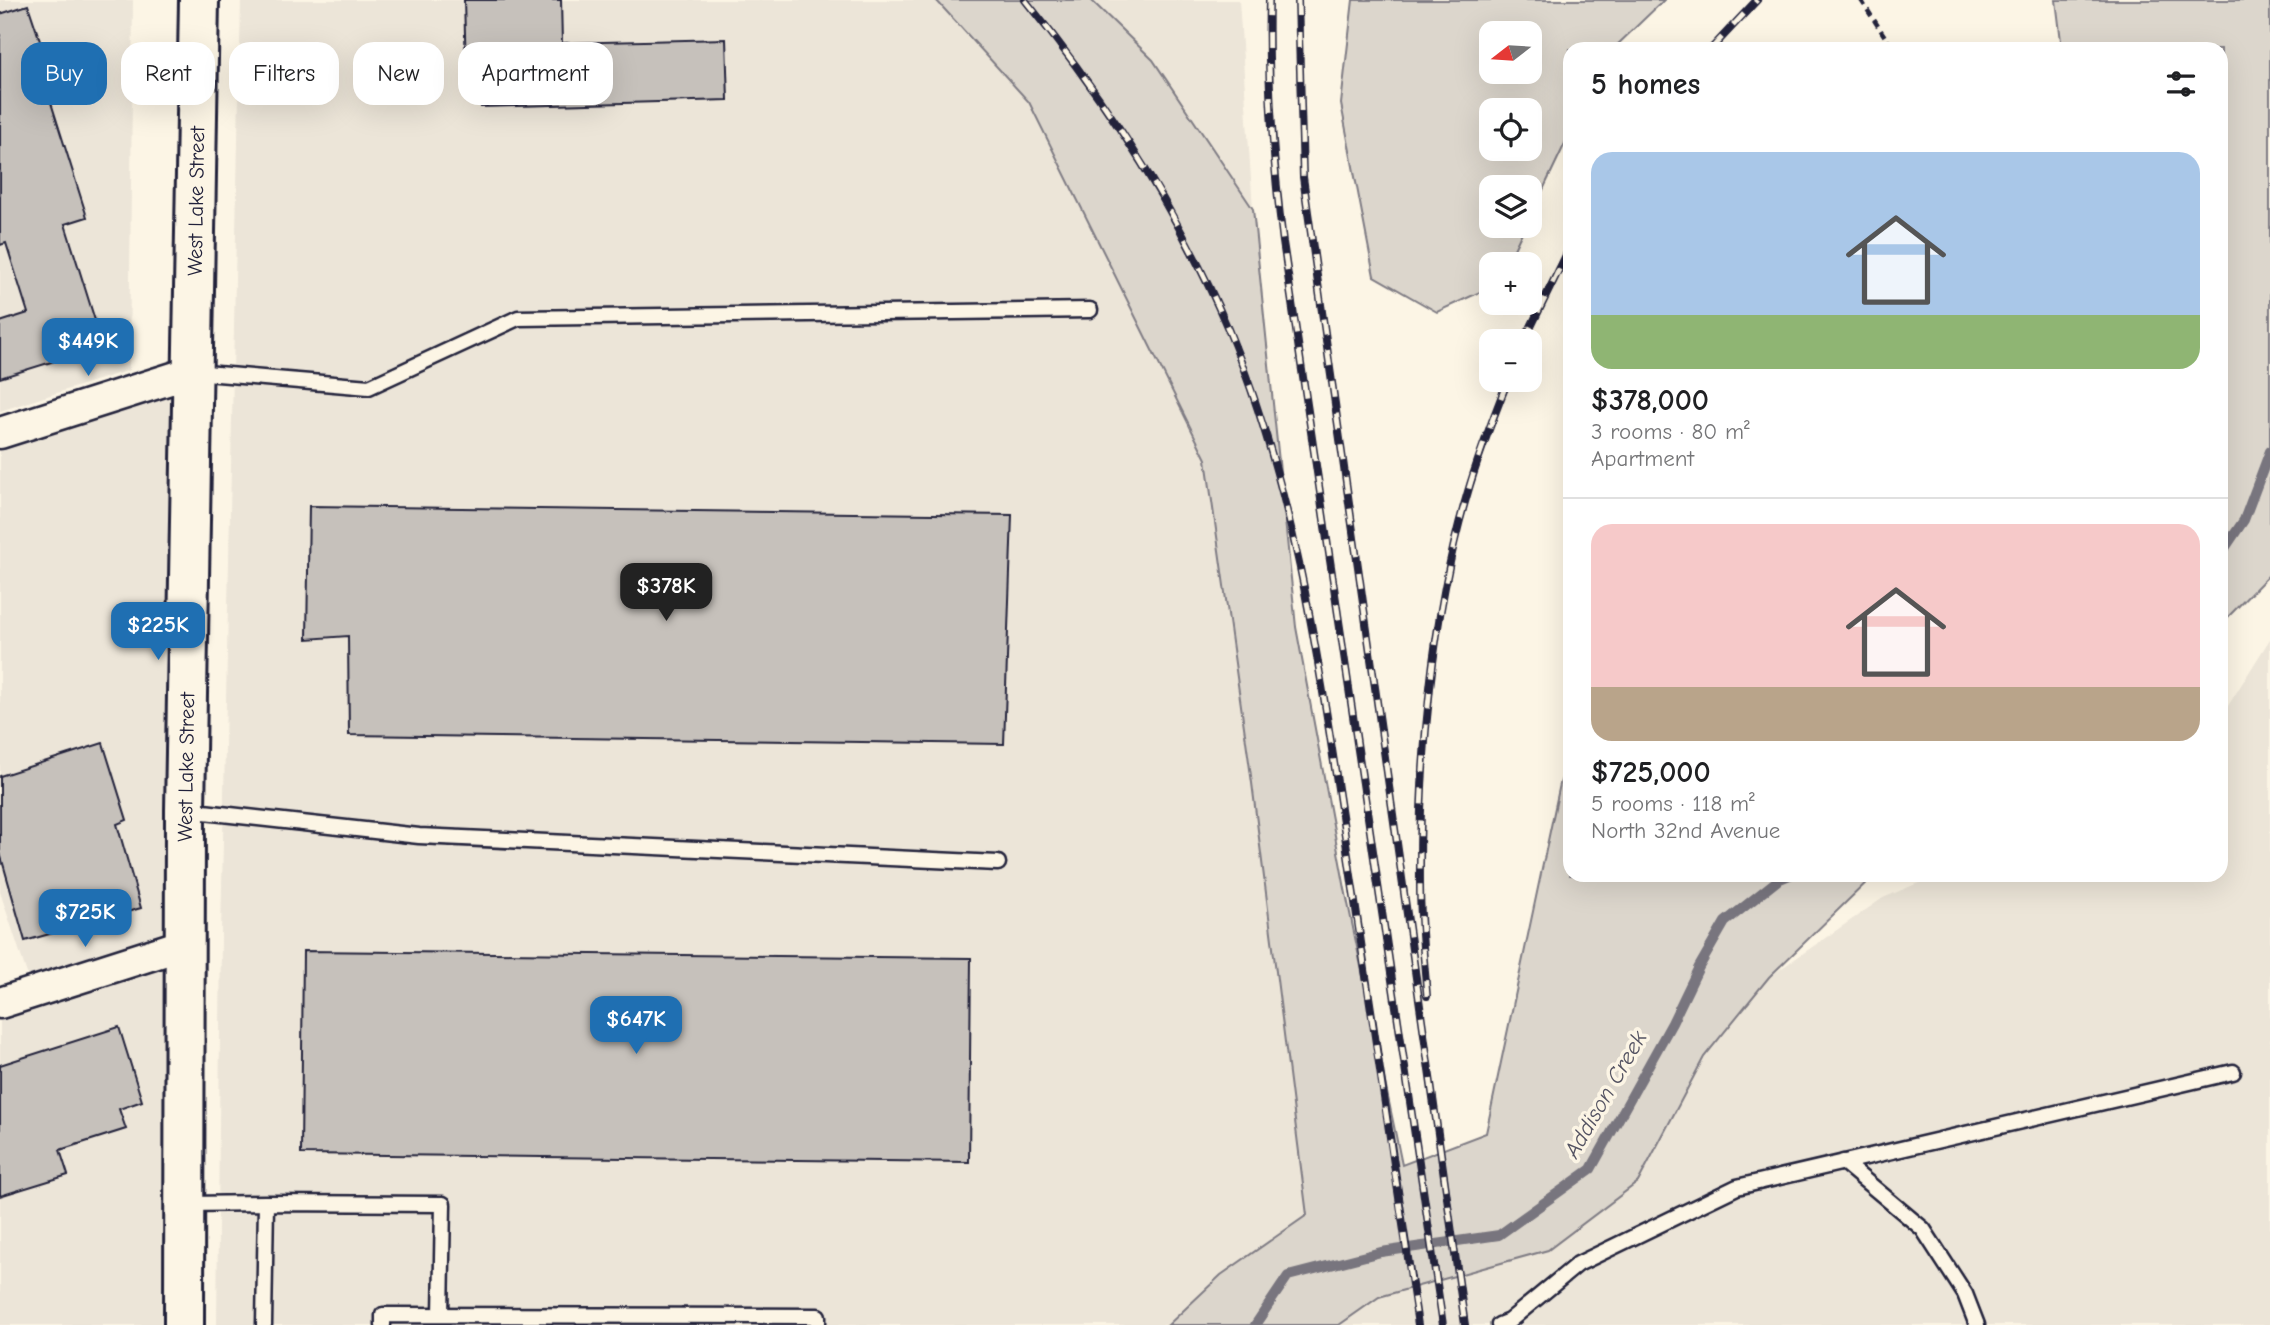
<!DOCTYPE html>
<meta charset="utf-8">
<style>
body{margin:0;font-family:"Comic Neue",sans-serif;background:#f6f6f6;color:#202124;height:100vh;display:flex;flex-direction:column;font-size:26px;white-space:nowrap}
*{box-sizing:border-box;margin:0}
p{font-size:23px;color:#757577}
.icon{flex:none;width:38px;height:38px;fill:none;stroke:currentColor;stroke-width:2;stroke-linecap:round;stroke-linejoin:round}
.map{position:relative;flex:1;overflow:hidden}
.sheet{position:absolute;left:1563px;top:42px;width:665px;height:840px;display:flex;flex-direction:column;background:#fff;border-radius:21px;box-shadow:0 7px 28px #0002}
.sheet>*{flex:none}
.guide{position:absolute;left:21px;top:42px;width:665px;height:63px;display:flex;gap:14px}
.needle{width:46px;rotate:253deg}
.tools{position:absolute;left:1479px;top:21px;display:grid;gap:14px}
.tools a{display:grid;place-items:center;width:63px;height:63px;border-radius:14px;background:#fff;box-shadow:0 7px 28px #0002;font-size:35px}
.price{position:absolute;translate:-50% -60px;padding:0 16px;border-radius:14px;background:#1f6fb2;color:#fff;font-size:23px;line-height:46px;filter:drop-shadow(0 2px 4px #0008)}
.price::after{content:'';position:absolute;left:50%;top:42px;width:21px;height:16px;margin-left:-10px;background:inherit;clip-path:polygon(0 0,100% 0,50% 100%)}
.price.active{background:#222;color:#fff}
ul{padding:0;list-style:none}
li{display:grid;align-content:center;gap:14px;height:371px;padding:0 28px}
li+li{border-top:2px solid #e0e0e0}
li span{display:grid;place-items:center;height:217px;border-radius:21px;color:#555}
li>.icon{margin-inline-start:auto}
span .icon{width:126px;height:126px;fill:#fffc;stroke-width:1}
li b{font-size:30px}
h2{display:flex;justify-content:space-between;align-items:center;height:84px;padding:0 28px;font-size:30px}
.pill{padding:0 24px;border-radius:21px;background:#fff;box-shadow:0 7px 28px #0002;font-size:24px;line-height:63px}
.pill.active{background:#1f6fb2;color:#fff}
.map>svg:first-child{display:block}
.built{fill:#ece5d8}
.green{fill:#dcd6cc;stroke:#7f7c84;stroke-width:2;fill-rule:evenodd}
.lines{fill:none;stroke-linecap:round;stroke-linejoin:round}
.stream{stroke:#78757e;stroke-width:10}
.building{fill:#c6c1bb;stroke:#22223b;stroke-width:2}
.lane-casing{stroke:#22223b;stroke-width:19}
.street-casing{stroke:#22223b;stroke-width:35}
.secondary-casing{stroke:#22223b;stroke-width:44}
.path{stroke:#22223b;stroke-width:4.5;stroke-dasharray:7 5;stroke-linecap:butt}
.lane{stroke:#fcf5e5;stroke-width:14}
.street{stroke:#fcf5e5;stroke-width:30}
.secondary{stroke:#fcf5e5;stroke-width:38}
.rail-casing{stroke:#22223b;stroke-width:8}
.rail{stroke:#fcf5e5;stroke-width:5;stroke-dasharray:16;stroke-linecap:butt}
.labels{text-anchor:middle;stroke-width:7;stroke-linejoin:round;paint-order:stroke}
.street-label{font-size:21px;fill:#22223b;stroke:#fcf5e5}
.water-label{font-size:23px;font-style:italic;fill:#545362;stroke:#fcf5e5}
</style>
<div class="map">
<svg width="2270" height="1325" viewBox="0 0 2270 1325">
<rect width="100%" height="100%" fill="#fcf5e5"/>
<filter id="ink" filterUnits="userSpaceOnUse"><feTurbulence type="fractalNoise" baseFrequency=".0143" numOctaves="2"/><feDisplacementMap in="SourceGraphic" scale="14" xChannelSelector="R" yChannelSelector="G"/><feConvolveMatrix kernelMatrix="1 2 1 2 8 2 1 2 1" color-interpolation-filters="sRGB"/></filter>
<g filter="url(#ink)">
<!-- built -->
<path class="built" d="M0,0H133L129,370L0,411Z
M241,0H1239L1253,209L1296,627L1345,889L1404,1290L1638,1182L1704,1057L1769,977L1883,898L1937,875H2221V717L2270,639V1325H217L221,934Z
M192,372L184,1325H0V1003L33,992L0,892V433Z"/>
<!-- green -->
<path class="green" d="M936,0H1091L1153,60L1253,209L1296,627L1345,889L1402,1165L1486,1133L1560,784L1570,755V875H1874L1769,977L1704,1057L1638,1182L1548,1250L1379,1297L1339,1325H1168L1221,1275L1307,1215L1252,783L1206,459L1029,102Z
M1353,0H1664L1613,49H1570V133L1530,217V187H1491V226H1525L1507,264H1491V287L1437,312L1374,276L1341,104ZM1491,33H1530V72H1491ZM1491,110H1530V149H1491Z
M2056,0H2270V574L2221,624V49H2062Z"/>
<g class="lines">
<!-- stream -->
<path class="stream" d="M2221,554L2244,520L2270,451
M1255,1325L1288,1276L1381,1252L1499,1235L1591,1169L1672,1023L1699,967L1725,922L1778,880L1790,875"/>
</g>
<!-- building -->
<path class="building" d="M464,0H561L562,43L726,39L728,100L481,107L480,69H466Z
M28,5L44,53L36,55L87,217L65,224L103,346L0,378V322L28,313L6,243L0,245V14Z
M309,506L1012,515L1004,744L349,735L348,636L307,639Z
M103,743L127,820L117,824L141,908L25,941L0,853V776Z
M303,951L971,958L969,1162L301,1154Z
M119,1027L142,1101L119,1109L126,1129L60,1150L68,1175L0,1196V1065Z"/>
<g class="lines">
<defs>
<path id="lane" d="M194,372L369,387L518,318L1090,310
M186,810L419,836L998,863
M1843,1162L1923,1229L1965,1294L1977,1325
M266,1203L443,1204L441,1315
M187,1204L266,1203L264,1325
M383,1325V1315L818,1316V1325
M1499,1325L1509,1321L1578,1264L1737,1187L2233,1072"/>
<path id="street" d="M0,433L192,372
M0,1003L185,944"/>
<path id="secondary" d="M184,1325L185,810L199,0"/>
</defs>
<!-- lane casing -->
<use href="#lane" class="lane-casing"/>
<!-- street casing -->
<use href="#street" class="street-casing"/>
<!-- secondary casing -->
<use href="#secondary" class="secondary-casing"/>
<!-- path -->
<path class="path" d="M1861,0L1893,49"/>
<!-- lane -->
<use href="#lane" class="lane"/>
<!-- street -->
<use href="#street" class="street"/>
<!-- secondary -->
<use href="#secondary" class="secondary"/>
<defs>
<path id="rail" d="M1025,0C1107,101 1177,209 1228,329C1294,487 1318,655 1343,822C1368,990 1392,1158 1418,1325
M1269,0C1267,82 1273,161 1283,242L1443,1325
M1298,0L1303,177L1465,1325
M1711,49L1757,0
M1524,341L1570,247
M1427,996C1424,959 1420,921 1420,884C1419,761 1432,613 1467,495C1478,456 1493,418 1508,380"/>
</defs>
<!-- rail casing -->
<use href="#rail" class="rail-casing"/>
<!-- rail -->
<use href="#rail" class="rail"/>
</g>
</g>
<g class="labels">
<!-- street labels -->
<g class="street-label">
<text transform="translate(196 201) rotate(-89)" y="7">West Lake Street</text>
<text transform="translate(186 767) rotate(-89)" y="7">West Lake Street</text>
</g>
<!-- water labels -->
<g class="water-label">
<text transform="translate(1605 1094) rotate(-60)" y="8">Addison Creek</text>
</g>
</g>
</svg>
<div class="tools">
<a><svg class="needle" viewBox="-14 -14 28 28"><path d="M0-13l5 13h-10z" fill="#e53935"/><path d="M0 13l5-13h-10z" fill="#757577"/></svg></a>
<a><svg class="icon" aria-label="locate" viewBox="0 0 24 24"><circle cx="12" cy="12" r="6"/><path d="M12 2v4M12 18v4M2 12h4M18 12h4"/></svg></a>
<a><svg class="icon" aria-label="layers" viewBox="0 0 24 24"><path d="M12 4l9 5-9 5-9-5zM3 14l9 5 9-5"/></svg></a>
<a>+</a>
<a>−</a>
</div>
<b class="price" style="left:88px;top:378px">$449K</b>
<b class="price active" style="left:666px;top:623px">$378K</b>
<b class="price" style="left:158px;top:662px">$225K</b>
<b class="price" style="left:85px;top:949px">$725K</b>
<b class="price" style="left:636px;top:1056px">$647K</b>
<div class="guide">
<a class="pill active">Buy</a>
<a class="pill">Rent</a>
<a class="pill">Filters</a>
<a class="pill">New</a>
<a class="pill">Apartment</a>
</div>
<section class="sheet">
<h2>5 homes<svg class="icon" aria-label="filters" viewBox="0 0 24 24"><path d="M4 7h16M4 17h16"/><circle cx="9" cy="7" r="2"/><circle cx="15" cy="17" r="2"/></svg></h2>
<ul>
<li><span style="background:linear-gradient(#a9c7e8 75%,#8fb573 0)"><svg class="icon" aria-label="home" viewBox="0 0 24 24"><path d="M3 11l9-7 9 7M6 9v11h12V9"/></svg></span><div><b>$378,000</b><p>3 rooms · 80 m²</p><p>Apartment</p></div></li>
<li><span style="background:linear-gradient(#f6c9c9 75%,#b9a48a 0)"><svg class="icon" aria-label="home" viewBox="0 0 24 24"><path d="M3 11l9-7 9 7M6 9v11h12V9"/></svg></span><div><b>$725,000</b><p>5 rooms · 118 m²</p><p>North 32nd Avenue</p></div></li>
</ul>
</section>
</div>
